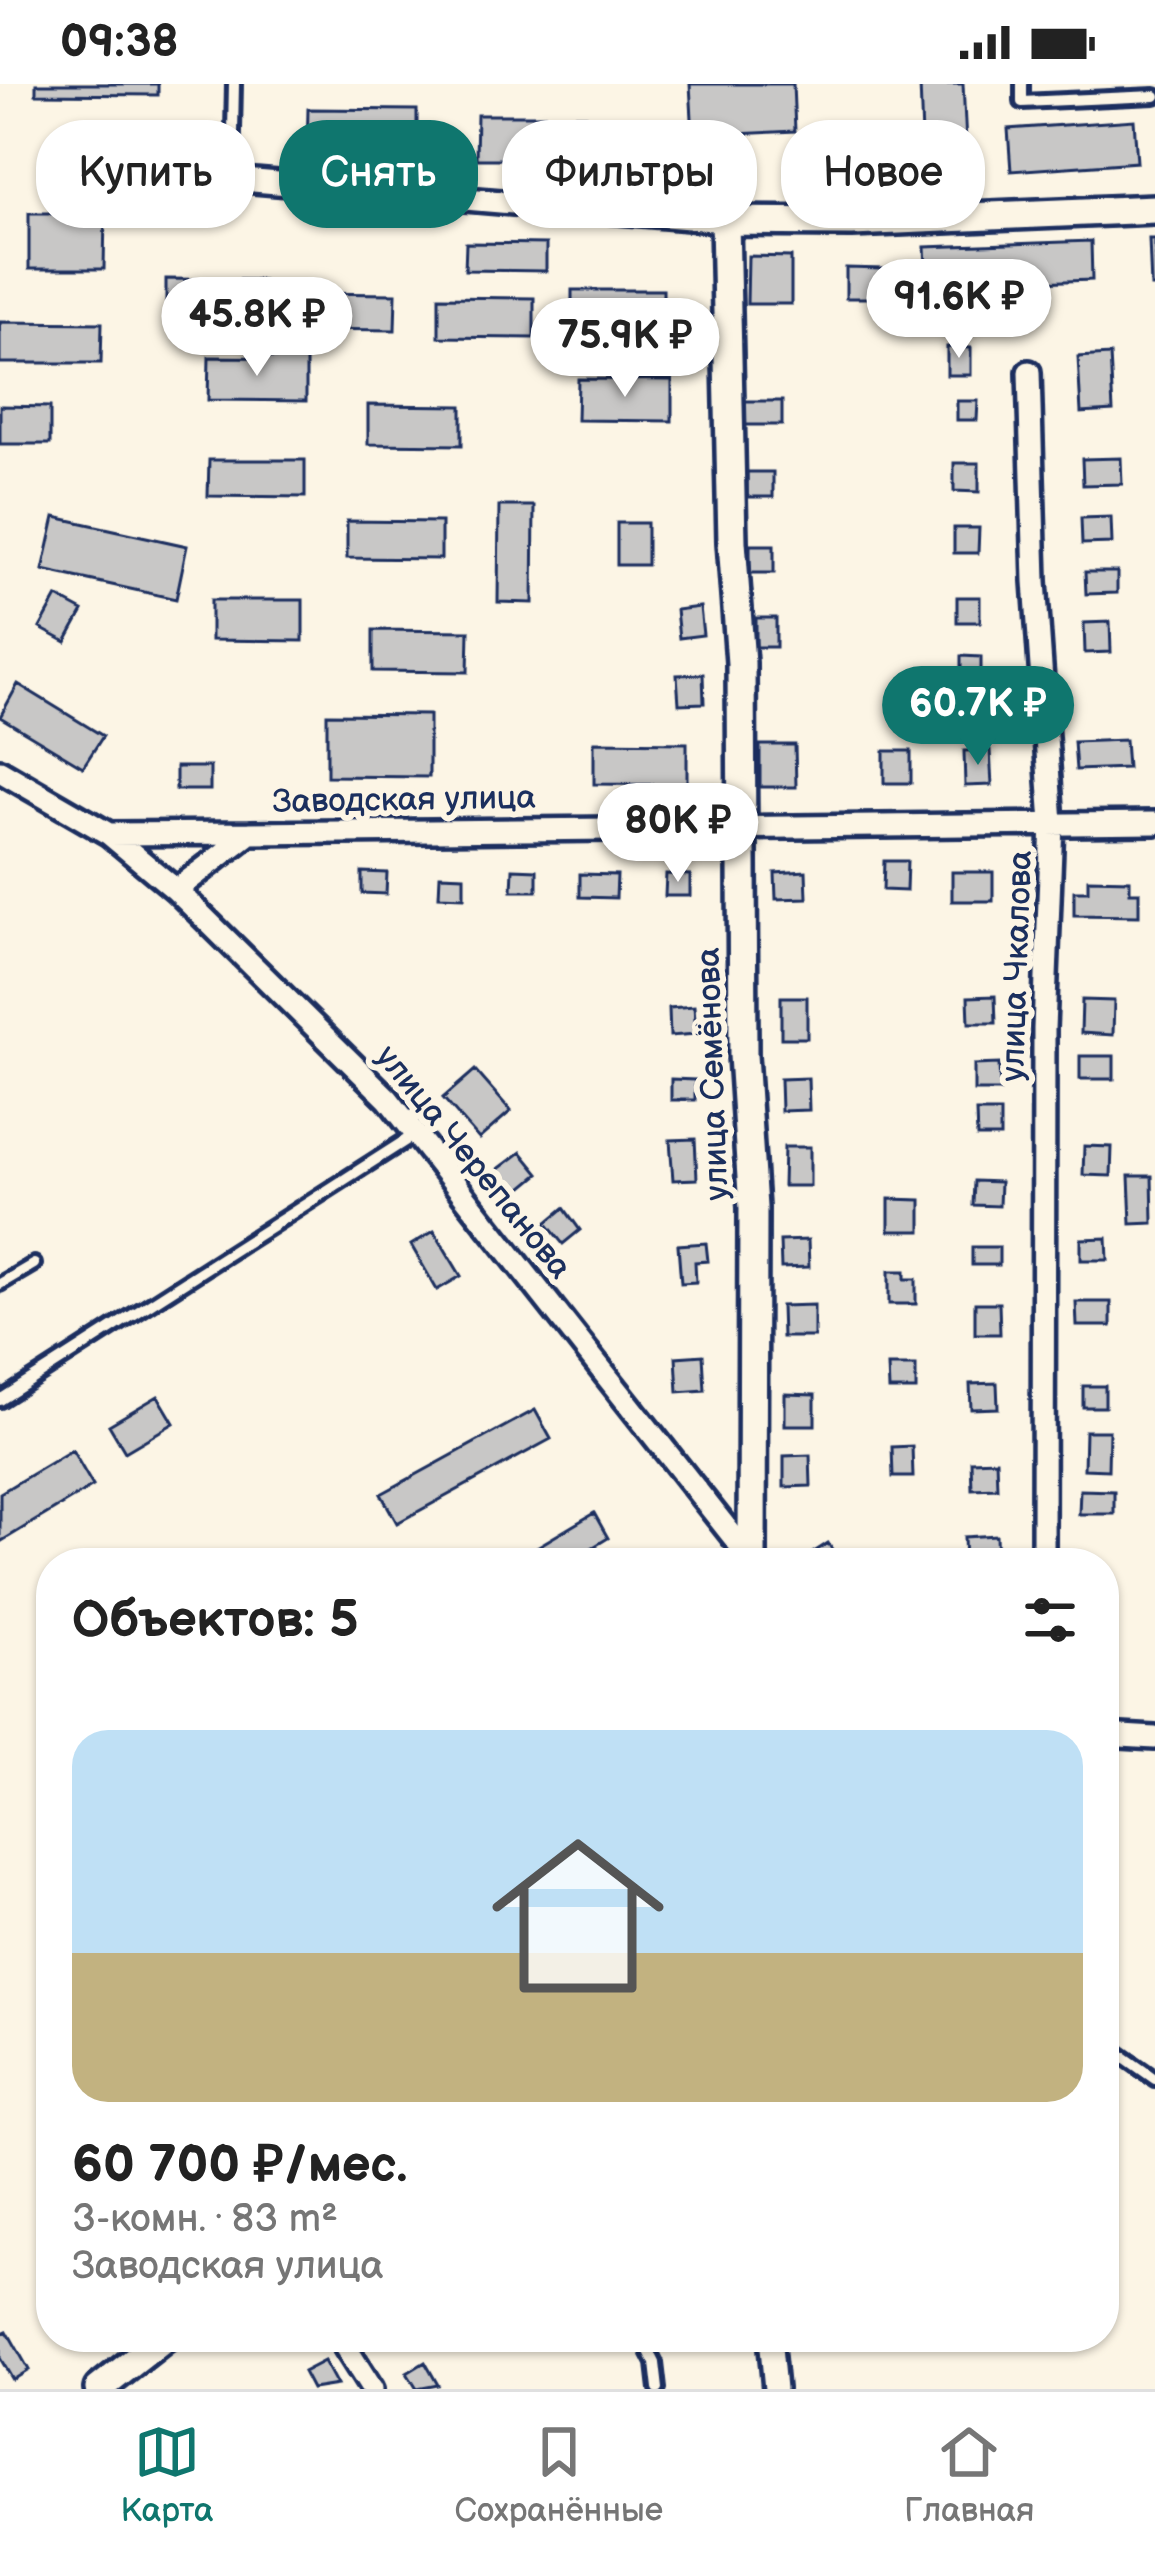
<!DOCTYPE html>
<html lang="ru">
<meta charset="utf-8">
<style>
body{margin:0;font-family:"Balsamiq Sans",sans-serif;background:#f2f2f2;color:#222;height:100vh;display:flex;flex-direction:column;font-size:45px;white-space:nowrap}
*{box-sizing:border-box;margin:0}
p{font-size:39px;color:#767676}
.icon{flex:none;width:66px;height:66px;fill:none;stroke:currentColor;stroke-width:2;stroke-linecap:round;stroke-linejoin:round}
.map{position:relative;flex:1;overflow:hidden}
.drawer{position:absolute;left:36px;top:1464px;width:1083px;height:804px;display:flex;flex-direction:column;background:#fff;border-radius:48px;box-shadow:0 3px 9px #0004}
.drawer>*{flex:none}
.guide{position:absolute;left:36px;top:36px;width:1083px;height:108px;display:flex;gap:24px}
.price{position:absolute;translate:-50% -102px;padding:0 27px;border-radius:42px;background:#fff;color:#222;font-size:39px;line-height:78px;filter:drop-shadow(0 3px 6px #0008)}
.price::after{content:'';position:absolute;left:50%;top:72px;width:36px;height:27px;margin-left:-18px;background:inherit;clip-path:polygon(0 0,100% 0,50% 100%)}
.price.selected{background:#0f766e;color:#fff}
ul{padding:0;list-style:none}
li{display:grid;align-content:center;gap:24px;height:636px;padding:0 36px}
li+li{border-top:3px solid #e0e0e0}
li span{display:grid;place-items:center;height:372px;border-radius:36px;color:#555}
li>.icon{margin-inline-start:auto}
span .icon{width:216px;height:216px;fill:#fffc;stroke-width:1}
li b{font-size:51px}
h2{display:flex;justify-content:space-between;align-items:center;height:144px;padding:0 36px;font-size:51px}
.chip{padding:0 42px;border-radius:48px;background:#fff;box-shadow:0 3px 9px #0004;font-size:42px;line-height:108px}
.chip.selected{background:#0f766e;color:#fff}
.status{display:flex;justify-content:space-between;align-items:center;height:84px;padding:0 60px;background:#fff;direction:ltr}
.status svg{height:33px;fill:currentColor}
.dock{display:flex;justify-content:space-around;align-items:center;height:168px;border-top:3px solid #e0e0e0;background:#fff;font-size:33px;color:#767676}
.dock a{display:grid;justify-items:center;gap:6px}
.dock .selected{color:#0f766e}
.map>svg:first-child{display:block}
.building{fill:#c8c7c6;stroke:#1b2f5e;stroke-width:3}
.lines{fill:none;stroke-linecap:round;stroke-linejoin:round}
.service-casing{stroke:#1b2f5e;stroke-width:20}
.minor-casing{stroke:#1b2f5e;stroke-width:30}
.tertiary-casing{stroke:#1b2f5e;stroke-width:36}
.service{stroke:#fcf5e5;stroke-width:10}
.minor{stroke:#fcf5e5;stroke-width:21}
.tertiary{stroke:#fcf5e5;stroke-width:27}
.labels{text-anchor:middle;stroke-width:12;stroke-linejoin:round;paint-order:stroke}
.street-label{font-size:33px;fill:#1b2f5e;stroke:#fcf5e5}
</style>
<div class="status"><b>09:38</b><svg viewBox="0 0 49 12"><path d="M0 12V9h3v3zM5 12V6h3v6zM10 12V3h3v9zM15 12V0h3v12zM26 1h20v11H26zM47 4h2v5h-2z"/></svg></div>
<div class="map">
<svg width="1155" height="2305" viewBox="0 0 1155 2305">
<rect width="100%" height="100%" fill="#fcf5e5"/>
<filter id="ink" filterUnits="userSpaceOnUse"><feTurbulence type="fractalNoise" baseFrequency=".00833" numOctaves="2"/><feDisplacementMap in="SourceGraphic" scale="24" xChannelSelector="R" yChannelSelector="G"/><feConvolveMatrix kernelMatrix="1 2 1 2 8 2 1 2 1" color-interpolation-filters="sRGB"/></filter>
<g filter="url(#ink)">
<!-- building -->
<path class="building" d="M36,0H158V11L36,10Z
M690,0H793L795,47L693,52Z
M920,0H963L967,78L923,80Z
M308,25L417,26V69H307Z
M477,31H586V75H476Z
M1134,36L1137,78L1011,87L1008,45Z
M29,129H105L104,185H29Z
M1149,155H1155V203H1151Z
M1091,157L1092,196L927,202L925,163Z
M466,159L546,160V187L465,186Z
M748,172L791,173V220H747Z
M846,184L883,185L882,214H846Z
M166,195L263,196L262,237H166Z
M572,206H663V240H572Z
M301,209L396,210L395,246L301,245Z
M439,213L534,214V254L439,253Z
M0,238L102,239L101,279H0Z
M947,263L971,264V291H947Z
M1110,271L1113,327L1081,329L1078,273Z
M209,273L306,274V317L208,316Z
M578,295L672,296V337L577,336Z
M745,317H782V341H745Z
M957,317H978L977,336H957Z
M368,321L462,322V361L368,360Z
M0,322L50,323V360H0Z
M1121,374L1122,400L1083,401L1082,375Z
M209,376H305V413L208,412Z
M954,379H979V408L954,407Z
M747,388H773V413H747Z
M499,422H534L533,519L498,518Z
M55,433L187,462L176,515L43,486Z
M1111,433L1112,459L1082,460L1081,434Z
M347,437L441,438V475L347,474Z
M617,439H647V481H617Z
M954,444H979L978,469H954Z
M750,461H774V489H750Z
M1085,488H1117V509L1086,510Z
M57,513L83,527L66,558L40,544Z
M957,513H980V538H957Z
M211,516H303V557L211,556Z
M700,523L703,551L679,554L676,526Z
M756,534H776V563H756Z
M1110,538L1111,568L1085,569L1084,539Z
M373,546L469,547L468,588L373,587Z
M961,572L981,573V595L961,594Z
M703,590L704,619L679,620L677,591Z
M18,600L103,652L83,683L0,633Z
M327,630L429,631V693L327,692Z
M1125,656L1127,684L1076,686L1074,658Z
M594,658L687,659V701L594,700Z
M760,661H795L796,703H760Z
M990,666L992,701L965,702L964,667Z
M884,667H911V699H884Z
M176,683H210V706H176Z
M884,777H907L906,807L883,806Z
M513,785L537,786V807H512Z
M806,787L807,814L776,815L775,789Z
M362,788L387,789L386,810L362,809Z
M952,788H993V817H952Z
M580,790L617,791L616,814L580,813Z
M666,790L690,791V812H665Z
M440,791L464,792V813L439,812Z
M1088,795L1130,796V808H1139V832L1074,831V807H1088Z
M995,912L996,939H969L968,913Z
M781,913H807V954H781Z
M1082,916L1114,917L1113,951L1081,949Z
M694,922L696,950L670,952L669,924Z
M1080,972H1114V995H1080Z
M999,980L1000,1007H974V981Z
M475,986L511,1027L479,1055L443,1014Z
M808,994L809,1026L781,1027L780,995Z
M671,995L695,996V1016H671Z
M976,1028H1000V1053H977Z
M695,1055L697,1095L673,1096L670,1056Z
M1084,1062L1112,1063L1111,1092L1083,1091Z
M784,1063H810V1102H783Z
M521,1068L539,1090L516,1109L497,1086Z
M1129,1092H1152L1153,1139L1131,1140Z
M974,1097L1000,1098L999,1122L973,1121Z
M889,1115L921,1116V1147H889Z
M564,1124L580,1146L563,1160L546,1139Z
M434,1147L461,1192L437,1206L411,1161Z
M1107,1154L1108,1176H1081V1155Z
M808,1156L809,1183L781,1184L780,1157Z
M706,1159L708,1177L695,1178L696,1198L681,1199L678,1161Z
M972,1163H999V1181H972Z
M889,1187H905V1195H916V1220H889Z
M1076,1218H1111V1242H1077Z
M975,1219H999L1000,1250H975Z
M814,1221V1253H782L781,1222Z
M703,1271L705,1306L678,1308L676,1273Z
M888,1282H916V1306H889Z
M997,1299L998,1324L971,1325L970,1300Z
M1083,1302H1105V1323H1083Z
M785,1310L815,1311V1341H785Z
M158,1312L174,1339L125,1368L109,1341Z
M535,1326L551,1355L397,1439L381,1410Z
M1085,1347H1109L1108,1386L1084,1385Z
M912,1362L913,1393H893L892,1363Z
M72,1366L93,1402L0,1458V1409Z
M810,1371L811,1402L784,1403V1372Z
M996,1376L997,1404L972,1405L971,1377Z
M1080,1406L1114,1407V1430H1079Z
M594,1429L608,1454L567,1479H510Z
M996,1451L997,1479H965L964,1453Z
M828,1459L840,1478L838,1479H817L811,1470Z
M7,2247L29,2286L13,2296L0,2274V2250Z
M324,2277L337,2301L312,2305L303,2288Z
M425,2278L438,2301L417,2305L407,2289Z"/>
<g class="lines">
<defs>
<path id="service" d="M1022,0V18L1155,12
M232,95L234,0
M0,1200L34,1180
M0,1316L414,1051
M1104,1959L1155,1995
M642,2253L655,2279L658,2305"/>
<path id="minor" d="M89,83L725,137
M1029,288L1035,497L1052,739L1044,945L1043,1479
M0,687L109,750L176,806L388,1015L754,1479
M109,750L250,749
M176,806L250,749L1155,739
M1104,1651L1155,1654
M339,2253L372,2305
M770,2253L775,2305"/>
<path id="tertiary" d="M752,1479L753,1124L743,971L741,579L732,458L725,137L852,138L1155,125
M99,2305L165,2253"/>
</defs>
<!-- service casing -->
<use href="#service" class="service-casing"/>
<!-- minor casing -->
<use href="#minor" class="minor-casing"/>
<!-- tertiary casing -->
<use href="#tertiary" class="tertiary-casing"/>
<!-- service -->
<use href="#service" class="service"/>
<!-- minor -->
<use href="#minor" class="minor"/>
<!-- tertiary -->
<use href="#tertiary" class="tertiary"/>
</g>
</g>
<g class="labels">
<!-- street labels -->
<g class="street-label">
<text transform="translate(404 714) rotate(-1)" y="12">Заводская улица</text>
<text transform="translate(1015 882) rotate(-88)" y="12">улица Чкалова</text>
<text transform="translate(711 990) rotate(-92)" y="12">улица Семёнова</text>
<text transform="translate(475 1077) rotate(51)" y="12">улица Черепанова</text>
</g>
</g>
</svg>
<b class="price" style="left:959px;top:277px">91.6K ₽</b>
<b class="price" style="left:257px;top:295px">45.8K ₽</b>
<b class="price" style="left:625px;top:316px">75.9K ₽</b>
<b class="price selected" style="left:978px;top:684px">60.7K ₽</b>
<b class="price" style="left:678px;top:801px">80K ₽</b>
<div class="guide">
<a class="chip">Купить</a>
<a class="chip selected">Снять</a>
<a class="chip">Фильтры</a>
<a class="chip">Новое</a>
</div>
<section class="drawer">
<h2>Объектов: 5<svg class="icon" aria-label="filters" viewBox="0 0 24 24"><path d="M4 7h16M4 17h16"/><circle cx="9" cy="7" r="2"/><circle cx="15" cy="17" r="2"/></svg></h2>
<ul>
<li><span style="background:linear-gradient(#bfe0f5 60%,#c2b280 0)"><svg class="icon" aria-label="home" viewBox="0 0 24 24"><path d="M3 11l9-7 9 7M6 9v11h12V9"/></svg></span><div><b>60 700 ₽/мес.</b><p>3-комн. · 83 m²</p><p>Заводская улица</p></div></li>
</ul>
</section>
</div>
<nav class="dock">
<a class="selected"><svg class="icon" aria-label="map" viewBox="0 0 24 24"><path d="M3 6l6-2 6 2 6-2v14l-6 2-6-2-6 2zM9 4v14M15 6v14"/></svg>Карта</a>
<a><svg class="icon" aria-label="saved" viewBox="0 0 24 24"><path d="M7 4h10v16l-5-4-5 4z"/></svg>Сохранённые</a>
<a><svg class="icon" aria-label="home" viewBox="0 0 24 24"><path d="M3 11l9-7 9 7M6 9v11h12V9"/></svg>Главная</a>
</nav>
